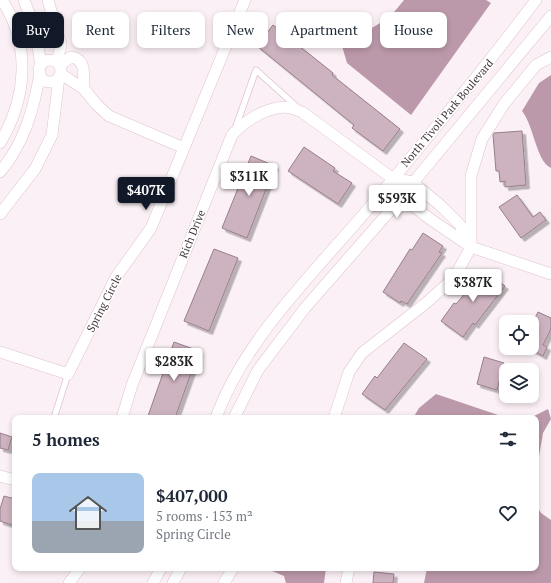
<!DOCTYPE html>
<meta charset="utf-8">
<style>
body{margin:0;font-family:"PT Serif",serif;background:#f6f6f7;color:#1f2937;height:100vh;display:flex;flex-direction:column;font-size:15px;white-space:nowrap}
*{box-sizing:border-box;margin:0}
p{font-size:13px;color:#747a83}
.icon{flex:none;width:22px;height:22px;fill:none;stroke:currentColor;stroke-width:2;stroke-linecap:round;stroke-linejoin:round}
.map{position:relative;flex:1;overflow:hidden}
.details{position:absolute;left:12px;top:415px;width:527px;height:156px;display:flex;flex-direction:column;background:#fff;border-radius:8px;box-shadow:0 2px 6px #0003}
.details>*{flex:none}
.banner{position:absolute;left:12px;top:12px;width:527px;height:36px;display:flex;gap:8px}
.controls{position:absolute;left:499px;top:315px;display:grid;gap:8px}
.controls a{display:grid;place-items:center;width:40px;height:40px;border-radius:8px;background:#fff;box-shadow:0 2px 6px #0003;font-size:20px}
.price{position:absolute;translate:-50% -34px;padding:0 9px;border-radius:4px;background:#fff;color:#222;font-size:13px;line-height:26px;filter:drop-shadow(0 1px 2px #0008)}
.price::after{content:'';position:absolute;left:50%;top:24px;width:12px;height:9px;margin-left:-6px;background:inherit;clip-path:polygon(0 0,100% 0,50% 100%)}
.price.active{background:#111827;color:#fff}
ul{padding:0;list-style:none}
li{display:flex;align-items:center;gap:12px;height:100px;padding:0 20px}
li span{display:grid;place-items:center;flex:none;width:112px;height:80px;border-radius:8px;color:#555}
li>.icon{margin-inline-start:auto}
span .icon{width:48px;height:48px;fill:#fffc;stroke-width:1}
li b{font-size:17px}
h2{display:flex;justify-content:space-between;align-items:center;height:48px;padding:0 20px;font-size:17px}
.chip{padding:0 14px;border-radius:8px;background:#fff;box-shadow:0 2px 6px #0003;font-size:14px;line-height:36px}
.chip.active{background:#111827;color:#fff}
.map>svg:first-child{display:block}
.water{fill:#bc99aa}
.building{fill:#cdb2bf;stroke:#987e8b;filter:url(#shadow)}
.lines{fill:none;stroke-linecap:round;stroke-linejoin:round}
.service-casing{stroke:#dec2cf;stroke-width:7}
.minor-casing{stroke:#dec2cf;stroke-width:12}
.service{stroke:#fff;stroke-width:5.5}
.minor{stroke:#fff;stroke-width:11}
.labels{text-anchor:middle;stroke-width:3;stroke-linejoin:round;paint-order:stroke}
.street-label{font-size:11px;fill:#42373c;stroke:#fff}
</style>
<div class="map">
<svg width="551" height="583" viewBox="0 0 551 583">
<defs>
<filter id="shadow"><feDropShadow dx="3.5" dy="3.5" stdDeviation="0" flood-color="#0004"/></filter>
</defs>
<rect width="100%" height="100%" fill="#fbf0f5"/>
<!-- water -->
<path class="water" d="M404,0H486L491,3L411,115L347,63L342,46L390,17Z
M551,75V168C536,161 534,126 522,111L539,83Z
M436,394L507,418H413L419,408Z
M548,409L551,419L543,433L536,474V418H530Z
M536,505L541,513L551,520V583H424L427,568H536Z
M272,568H326L324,583H286L284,576L272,571Z"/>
<!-- building -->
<path class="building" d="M273,25L333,73L332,75L400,129L383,151L352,128L354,125L257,46Z
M522,131L526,185L505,187V181L500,182L499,171H496L493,135L494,133Z
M304,147L335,168L333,171L352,183L338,204L288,171Z
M251,156L275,166L247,238L222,228Z
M517,195L533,217L540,212L546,220L521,238L499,207Z
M423,233L443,246L439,252L442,253L407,304L401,301L400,303L383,292L410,249L412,250Z
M214,249L238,258L209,331L184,321Z
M482,269L505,286L475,325L473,323L463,337L441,321L454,303L456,304L462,297Z
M538,312L551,318V329L543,345L547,347L543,356L532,350V324Z
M174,342L199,351L175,418H155L148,416Z
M404,343L427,359L385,410L362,394L375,376L377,378Z
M484,357L504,363L497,390L477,384Z
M0,433L12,437L8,450L0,448Z
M4,496L15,499V526L0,521V509Z
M374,572L394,574L393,583H373Z"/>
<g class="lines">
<defs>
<path id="service" d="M235,129L256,70L297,107
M54,418L68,374"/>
<path id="minor" d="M24,0L35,29L41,65
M48,0L61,45L57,62
M39 71a11 11 0 1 1 22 0a11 11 0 1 1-22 0Z
M60,65L71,57C87,59 83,76 84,89
M61,74L84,89L96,104L109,116L184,148
M0,143C27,98 31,45 2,0
M0,172C24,144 34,108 40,73
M392,178L412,182L440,205L460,225L469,244
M0,214L35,169L52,135L59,77
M0,352L68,374L116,277L151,228L245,0
M122,418L132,385L232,135C246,120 263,109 284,107C289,107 297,110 302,112L392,178L401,196L430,219L471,247L551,274
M216,418C244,338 320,267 374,202C429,136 484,69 536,0
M234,418L258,370L305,308L388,213L551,16
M334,418L349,372L362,353L426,303L454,278L471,247V176L482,139L504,104L536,65L551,57
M0,476L15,480
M69,583L80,568
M153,583L161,568
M173,583L181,568
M224,583L233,568
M346,583L349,568"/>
</defs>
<!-- service casing -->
<use href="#service" class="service-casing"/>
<!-- minor casing -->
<use href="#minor" class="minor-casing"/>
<!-- service -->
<use href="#service" class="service"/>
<!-- minor -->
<use href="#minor" class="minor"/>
</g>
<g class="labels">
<!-- street labels -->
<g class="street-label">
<text transform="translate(447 113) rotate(-50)" y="4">North Tivoli Park Boulevard</text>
<text transform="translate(192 234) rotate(-68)" y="4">Rich Drive</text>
<text transform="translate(104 303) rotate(-63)" y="4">Spring Circle</text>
</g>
</g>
</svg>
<div class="controls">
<a><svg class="icon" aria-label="locate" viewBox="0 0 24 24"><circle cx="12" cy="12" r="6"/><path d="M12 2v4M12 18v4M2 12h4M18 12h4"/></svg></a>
<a><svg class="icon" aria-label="layers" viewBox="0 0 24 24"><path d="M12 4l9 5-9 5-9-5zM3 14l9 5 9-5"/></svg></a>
</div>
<b class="price" style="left:249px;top:197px">$311K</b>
<b class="price active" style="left:146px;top:211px">$407K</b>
<b class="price" style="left:397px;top:219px">$593K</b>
<b class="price" style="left:473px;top:303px">$387K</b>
<b class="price" style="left:174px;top:382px">$283K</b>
<div class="banner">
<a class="chip active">Buy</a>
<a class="chip">Rent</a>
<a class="chip">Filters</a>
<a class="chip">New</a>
<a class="chip">Apartment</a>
<a class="chip">House</a>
</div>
<section class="details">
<h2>5 homes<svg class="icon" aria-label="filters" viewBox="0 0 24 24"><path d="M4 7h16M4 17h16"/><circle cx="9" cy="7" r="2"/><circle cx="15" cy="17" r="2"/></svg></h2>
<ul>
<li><span style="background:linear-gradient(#a9c7e8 60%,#9aa5b1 0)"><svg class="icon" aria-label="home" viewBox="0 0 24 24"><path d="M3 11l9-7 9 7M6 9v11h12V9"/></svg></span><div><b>$407,000</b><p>5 rooms · 153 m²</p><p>Spring Circle</p></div><svg class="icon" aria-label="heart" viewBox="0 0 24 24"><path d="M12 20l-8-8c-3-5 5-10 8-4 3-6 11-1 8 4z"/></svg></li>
</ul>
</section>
</div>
